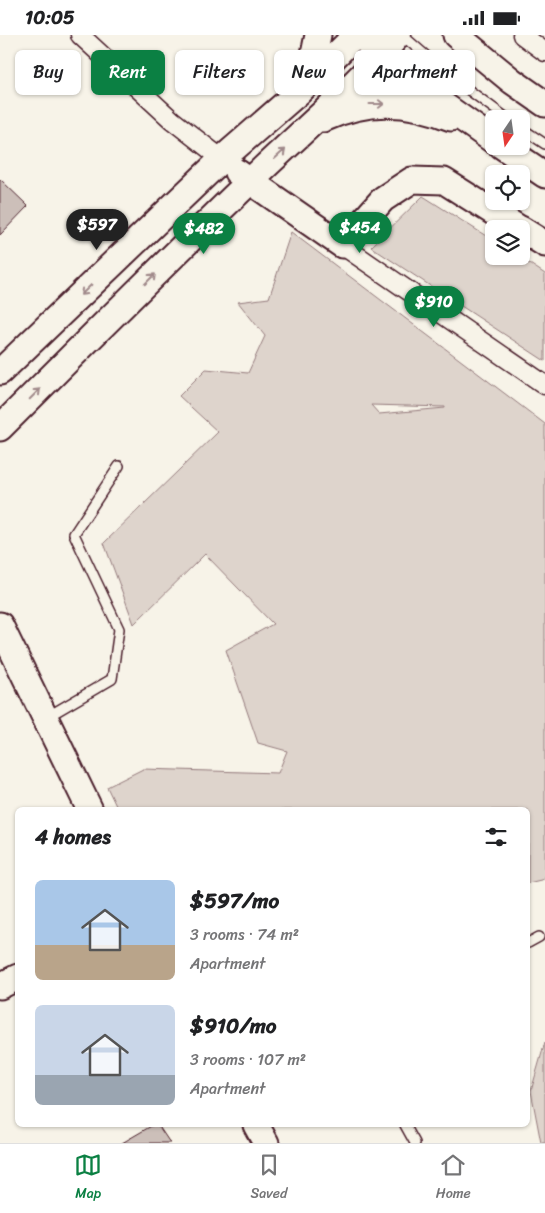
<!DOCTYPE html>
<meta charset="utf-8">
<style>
body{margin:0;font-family:Sriracha,sans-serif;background:#f2f2f2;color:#202124;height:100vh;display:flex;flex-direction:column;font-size:19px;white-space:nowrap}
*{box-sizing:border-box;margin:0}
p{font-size:16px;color:#757577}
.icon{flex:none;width:28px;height:28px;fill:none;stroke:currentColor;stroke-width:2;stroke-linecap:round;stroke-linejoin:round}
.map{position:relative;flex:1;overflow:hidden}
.drawer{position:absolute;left:15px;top:772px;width:515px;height:320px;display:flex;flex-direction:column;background:#fff;border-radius:8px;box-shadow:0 1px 4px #0004}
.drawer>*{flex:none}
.banner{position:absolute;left:15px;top:15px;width:515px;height:45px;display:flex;gap:10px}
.needle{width:32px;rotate:193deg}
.fabs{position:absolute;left:485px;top:75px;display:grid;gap:10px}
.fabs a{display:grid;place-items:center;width:45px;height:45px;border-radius:8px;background:#fff;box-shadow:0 1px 4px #0004;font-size:25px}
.price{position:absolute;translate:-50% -42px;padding:0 11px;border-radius:18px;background:#0b8043;color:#fff;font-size:16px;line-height:32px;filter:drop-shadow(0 1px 2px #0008)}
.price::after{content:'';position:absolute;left:50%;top:30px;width:15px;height:11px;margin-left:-8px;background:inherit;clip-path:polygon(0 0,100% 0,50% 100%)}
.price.active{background:#222;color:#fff}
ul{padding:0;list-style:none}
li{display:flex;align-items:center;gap:15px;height:125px;padding:0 20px}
li span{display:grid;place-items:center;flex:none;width:140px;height:100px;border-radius:8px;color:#555}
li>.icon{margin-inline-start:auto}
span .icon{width:60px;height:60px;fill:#fffc;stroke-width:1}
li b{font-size:21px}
h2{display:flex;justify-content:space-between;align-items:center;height:60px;padding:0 20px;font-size:21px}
.chip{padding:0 18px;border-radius:8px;background:#fff;box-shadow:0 1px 4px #0004;font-size:18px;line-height:45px}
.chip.active{background:#0b8043;color:#fff}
.status{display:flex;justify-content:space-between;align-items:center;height:35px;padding:0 25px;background:#fff;direction:ltr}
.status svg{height:14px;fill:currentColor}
.menu{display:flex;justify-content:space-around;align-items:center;height:70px;border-top:1px solid #e0e0e0;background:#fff;font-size:14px;color:#757577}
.menu a{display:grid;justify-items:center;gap:2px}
.menu .active{color:#0b8043}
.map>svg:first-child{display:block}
.green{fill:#ded4cc;stroke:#947a7c;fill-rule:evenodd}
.building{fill:#ccbfb9;stroke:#4a1f2b}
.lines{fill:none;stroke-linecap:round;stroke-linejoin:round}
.lane-casing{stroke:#4a1f2b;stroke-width:12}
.street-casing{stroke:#4a1f2b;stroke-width:21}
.secondary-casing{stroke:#4a1f2b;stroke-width:29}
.lane{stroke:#f7f3e8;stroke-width:9}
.street{stroke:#f7f3e8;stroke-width:18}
.secondary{stroke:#f7f3e8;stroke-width:25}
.oneway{stroke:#a0898a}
</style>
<div class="status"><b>10:05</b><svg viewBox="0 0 49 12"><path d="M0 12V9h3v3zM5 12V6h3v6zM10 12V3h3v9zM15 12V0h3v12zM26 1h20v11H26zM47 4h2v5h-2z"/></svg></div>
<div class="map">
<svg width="545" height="1108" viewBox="0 0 545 1108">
<rect width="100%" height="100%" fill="#f7f3e8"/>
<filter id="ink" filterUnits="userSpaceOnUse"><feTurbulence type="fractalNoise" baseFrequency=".02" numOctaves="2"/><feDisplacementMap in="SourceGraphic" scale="10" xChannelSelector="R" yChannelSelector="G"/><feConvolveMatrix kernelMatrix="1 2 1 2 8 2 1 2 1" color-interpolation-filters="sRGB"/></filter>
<g filter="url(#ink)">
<!-- green -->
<path class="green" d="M423,161L494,206V221H518L545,239V326L371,212Z
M291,197L545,389V844L528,848V775H118L107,752L143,734L278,738L287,716L258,708L226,615L273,589L205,519L134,589L104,508L218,397L179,361L206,334L248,338L265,301L238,267L269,263ZM371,370L445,372V373L379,379Z
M545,1007V1108H541L531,1056Z"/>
<!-- building -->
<path class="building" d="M0,144L28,171L0,200Z
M153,1090H158L170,1108H122Z"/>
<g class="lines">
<defs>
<path id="lane" d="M402,0L447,39L508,84
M521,93L545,109
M47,682L112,644L119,594L74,499L119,431
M528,908L539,902
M405,1090L415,1108"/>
<path id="street" d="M80,0L172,85L222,124
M522,0L545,17
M342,210L545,350"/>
<path id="secondary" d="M456,0L512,46L545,69
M369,9L428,59L494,106
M305,48L312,29L318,0
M323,84C366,64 407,65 451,83
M502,111L545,140
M237,137L342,210L383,164L412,145L444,146L520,194
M521,194L545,209
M0,337L222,124L300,56L356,0
M0,393C82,311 164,229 247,149C298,99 353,55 398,0
M0,590L90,775
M0,951L18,942
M256,1090L266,1108"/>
</defs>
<!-- lane casing -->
<use href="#lane" class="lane-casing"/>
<!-- street casing -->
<use href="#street" class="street-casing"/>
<!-- secondary casing -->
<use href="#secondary" class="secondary-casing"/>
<!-- lane -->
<use href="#lane" class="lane"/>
<!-- street -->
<use href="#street" class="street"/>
<!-- secondary -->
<use href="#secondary" class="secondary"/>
</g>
<!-- one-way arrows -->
<defs><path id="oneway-shaft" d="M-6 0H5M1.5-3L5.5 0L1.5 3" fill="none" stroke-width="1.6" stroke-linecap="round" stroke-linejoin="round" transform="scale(1.25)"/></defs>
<g class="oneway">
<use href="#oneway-shaft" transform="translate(377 69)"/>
<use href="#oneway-shaft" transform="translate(280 119) rotate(-42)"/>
<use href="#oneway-shaft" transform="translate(150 244) rotate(-45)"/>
<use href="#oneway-shaft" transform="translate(86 255) rotate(136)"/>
<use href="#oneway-shaft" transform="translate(35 359) rotate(-45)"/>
</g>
</g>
</svg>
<div class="fabs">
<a><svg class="needle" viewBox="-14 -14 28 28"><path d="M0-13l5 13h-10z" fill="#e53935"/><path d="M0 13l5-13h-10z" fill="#757577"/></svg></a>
<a><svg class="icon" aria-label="locate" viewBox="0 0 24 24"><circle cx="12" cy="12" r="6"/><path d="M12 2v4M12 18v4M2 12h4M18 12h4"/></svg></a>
<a><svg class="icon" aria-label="layers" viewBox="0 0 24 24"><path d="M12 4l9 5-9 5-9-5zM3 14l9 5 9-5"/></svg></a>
</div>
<b class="price active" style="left:97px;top:216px">$597</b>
<b class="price" style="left:360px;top:219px">$454</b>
<b class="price" style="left:204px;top:220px">$482</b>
<b class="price" style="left:434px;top:293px">$910</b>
<div class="banner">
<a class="chip">Buy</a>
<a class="chip active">Rent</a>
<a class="chip">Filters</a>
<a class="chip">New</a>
<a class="chip">Apartment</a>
</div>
<section class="drawer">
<h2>4 homes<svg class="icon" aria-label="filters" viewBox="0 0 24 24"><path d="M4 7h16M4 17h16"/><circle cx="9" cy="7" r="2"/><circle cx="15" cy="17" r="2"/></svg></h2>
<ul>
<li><span style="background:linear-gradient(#a9c7e8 65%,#b9a48a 0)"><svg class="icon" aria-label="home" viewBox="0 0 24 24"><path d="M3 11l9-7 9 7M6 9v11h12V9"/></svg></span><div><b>$597/mo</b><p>3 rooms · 74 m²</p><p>Apartment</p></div></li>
<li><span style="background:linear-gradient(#c9d6e8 70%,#9aa5b1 0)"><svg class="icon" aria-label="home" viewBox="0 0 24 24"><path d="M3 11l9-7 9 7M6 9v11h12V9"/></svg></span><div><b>$910/mo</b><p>3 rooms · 107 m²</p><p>Apartment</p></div></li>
</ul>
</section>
</div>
<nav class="menu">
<a class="active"><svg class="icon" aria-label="map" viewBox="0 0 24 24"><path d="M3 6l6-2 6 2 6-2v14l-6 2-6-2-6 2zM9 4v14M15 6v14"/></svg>Map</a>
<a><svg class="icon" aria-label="saved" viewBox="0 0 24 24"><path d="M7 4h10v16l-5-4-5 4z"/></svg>Saved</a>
<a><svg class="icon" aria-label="home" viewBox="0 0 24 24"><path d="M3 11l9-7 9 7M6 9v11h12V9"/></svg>Home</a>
</nav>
